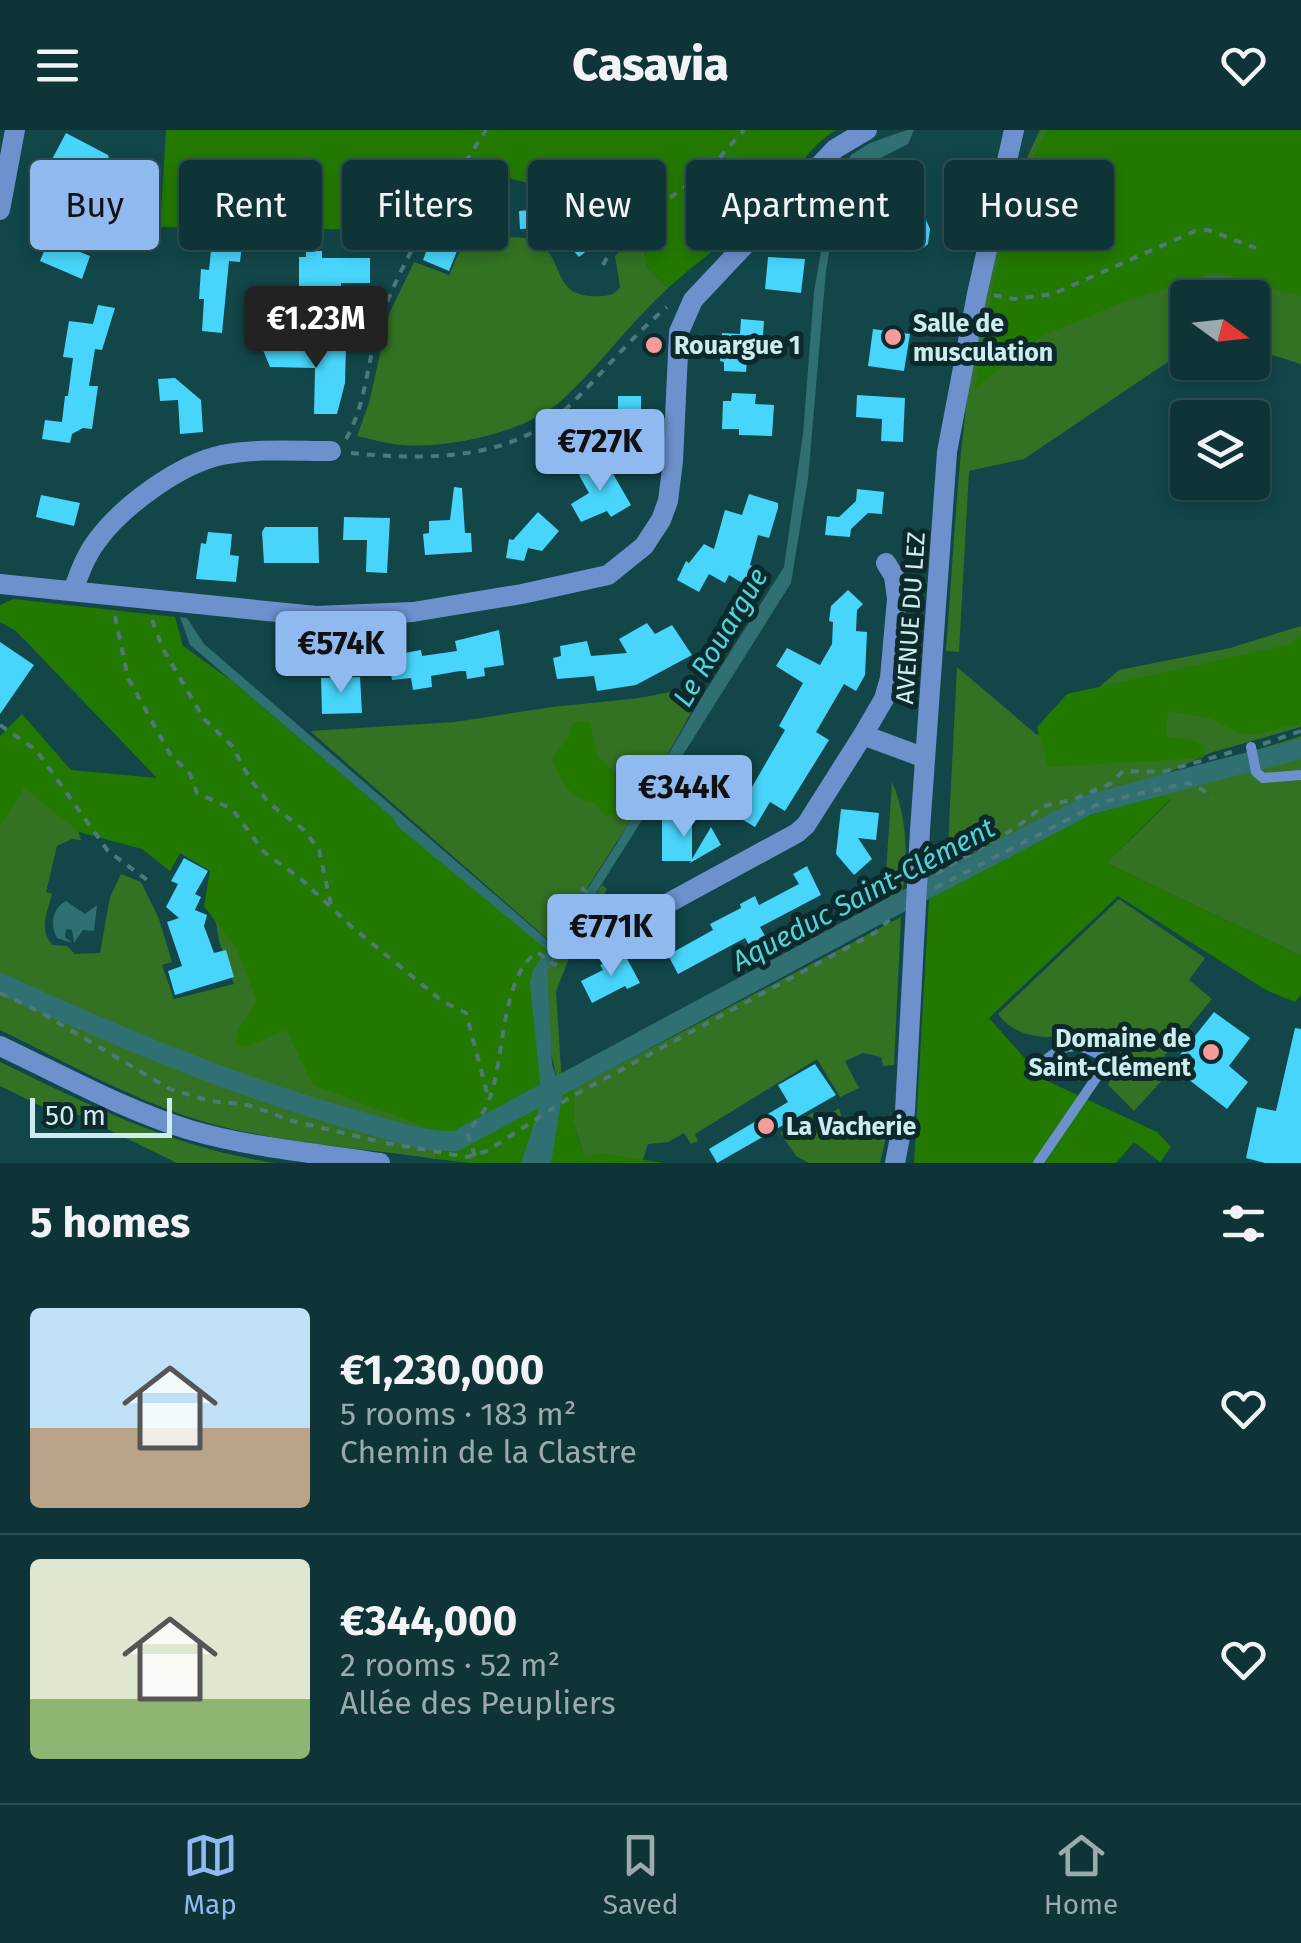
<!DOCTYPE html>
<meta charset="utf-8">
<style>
body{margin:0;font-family:"Fira Sans",sans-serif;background:#1c3f42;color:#f1f3f6;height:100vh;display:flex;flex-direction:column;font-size:38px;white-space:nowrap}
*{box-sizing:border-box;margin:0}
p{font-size:32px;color:#9baaad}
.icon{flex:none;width:55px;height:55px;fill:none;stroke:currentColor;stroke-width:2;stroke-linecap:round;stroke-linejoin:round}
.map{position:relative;height:1033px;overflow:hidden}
.side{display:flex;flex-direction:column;background:#0e3437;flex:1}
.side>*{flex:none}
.banner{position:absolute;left:30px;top:30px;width:1242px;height:90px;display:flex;gap:20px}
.needle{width:65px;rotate:105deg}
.fabs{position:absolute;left:1170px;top:150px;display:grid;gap:20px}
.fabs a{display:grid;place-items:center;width:100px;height:100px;border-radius:10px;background:#0e3437;box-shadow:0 5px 15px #0003,0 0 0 2px #2e4f52;font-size:50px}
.scale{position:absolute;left:30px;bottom:25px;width:142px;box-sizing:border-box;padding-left:10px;border:5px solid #cdecee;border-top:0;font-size:28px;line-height:35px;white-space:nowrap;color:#cdecee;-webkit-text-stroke:8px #0e292b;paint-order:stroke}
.price{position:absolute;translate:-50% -85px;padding:0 22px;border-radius:10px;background:#90b9f0;color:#111;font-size:32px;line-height:65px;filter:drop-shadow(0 2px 5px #0008)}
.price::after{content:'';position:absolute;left:50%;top:60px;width:30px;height:22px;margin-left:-15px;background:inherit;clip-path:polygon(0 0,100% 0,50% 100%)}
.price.current{background:#222;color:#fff}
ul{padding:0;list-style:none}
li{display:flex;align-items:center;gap:30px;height:250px;padding:0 30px}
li+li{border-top:2px solid #2e4f52}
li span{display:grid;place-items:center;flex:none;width:280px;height:200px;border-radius:10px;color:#555}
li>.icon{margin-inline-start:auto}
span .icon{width:120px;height:120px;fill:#fffc;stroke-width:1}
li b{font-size:42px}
h2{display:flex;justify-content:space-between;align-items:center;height:120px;padding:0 30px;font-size:42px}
.tag{padding:0 35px;border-radius:10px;background:#0e3437;box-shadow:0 5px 15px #0003,0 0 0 2px #2e4f52;font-size:35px;line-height:90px}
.tag.current{background:#90b9f0;color:#111}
header{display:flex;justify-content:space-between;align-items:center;height:130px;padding:0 30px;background:#0e3437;font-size:45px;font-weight:800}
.tab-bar{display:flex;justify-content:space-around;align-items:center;height:140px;border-top:2px solid #2e4f52;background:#0e3437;font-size:28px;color:#9baaad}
.tab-bar a{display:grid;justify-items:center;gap:5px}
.tab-bar .current{color:#90b9f0}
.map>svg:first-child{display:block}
.green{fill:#337223}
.forest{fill:#237900}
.water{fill:#307073}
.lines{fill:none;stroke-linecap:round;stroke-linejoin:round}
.canal{stroke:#307073;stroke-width:20}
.building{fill:#47d5fb}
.path{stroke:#4c7a7c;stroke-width:4;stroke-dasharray:8 8;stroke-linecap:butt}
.service{stroke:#6c91cd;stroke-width:10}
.minor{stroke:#6c91cd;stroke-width:20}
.tertiary{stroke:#6c91cd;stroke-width:20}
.poi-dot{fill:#f59b9b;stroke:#0e292b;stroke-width:4}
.labels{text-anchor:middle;stroke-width:10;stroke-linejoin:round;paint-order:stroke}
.poi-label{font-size:25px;font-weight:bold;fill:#cdecee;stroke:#0e292b;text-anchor:start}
.street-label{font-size:25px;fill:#cdecee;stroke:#0e292b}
.water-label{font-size:28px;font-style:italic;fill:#4fd6dc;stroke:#0e292b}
</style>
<header><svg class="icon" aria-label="menu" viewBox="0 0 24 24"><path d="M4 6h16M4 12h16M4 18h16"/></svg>Casavia<svg class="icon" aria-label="heart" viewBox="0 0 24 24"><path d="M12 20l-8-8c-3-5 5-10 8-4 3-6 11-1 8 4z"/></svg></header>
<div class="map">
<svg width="1301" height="1033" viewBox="0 0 1301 1033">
<rect width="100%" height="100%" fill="#124649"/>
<!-- green -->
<path class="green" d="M1040,0H1247L1301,100V234L1253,219L1252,168H1188L1187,219L1024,329L969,341L959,522L946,521C959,352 963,154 1040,0Z
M642,101L647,137L668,158C630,193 600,235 562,270C527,302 449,319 402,315C387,314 372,309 357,306L369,273L389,184L414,132L449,145L463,114C486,111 521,100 541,115C566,133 551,169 601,166C610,166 615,164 620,157L615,126Z
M1301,496V597L1210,623L1142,655L1099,664L947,735L957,537L1037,605L1060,591L1119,540L1230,518Z
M700,556L701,565L632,688L552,813L310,601L455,592L552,577L640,568Z
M1301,606V826L1106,733L1171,670L1161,665L1192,655L1215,633Z
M0,618L75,691L81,710L72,709L57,716L46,762L52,764C47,783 39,798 52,815L67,816L75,824L100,823L110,767L121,744L141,752L159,789L172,832L162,835L174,869L234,854L219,811L210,758L431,1004L436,1029C357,1017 271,1013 195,989C127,967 64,931 0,900Z
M892,652C908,686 911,748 896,781L566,957L562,946L884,773Z
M602,755L607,759L576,811L556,861L562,955L559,957L550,919L546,841Z
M1119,769L1205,828L1189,850L1212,869L1157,935L1166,946L1134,981L1108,955L1120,932C1107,880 1034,933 998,884Z
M901,787L894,935L883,936L881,927L863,923L845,931L859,958L840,967L817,929L695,1004L698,1011L691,1014L684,1003L668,1012L648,1014L642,1033L584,1027L574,993L573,959Z
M0,932C89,975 176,1019 276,1033H177L68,980L47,979L0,956Z
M839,978L846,1003L866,998L870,1006L887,1003L880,1033H809L796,1026L780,1003L812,983L823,988Z"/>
<!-- forest -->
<path class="forest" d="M166,0H837C806,15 790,56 764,79C733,107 699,130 668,158L647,137L640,81L500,46L450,87L397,100L160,97Z
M1048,0H1301V166L1217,142L1123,172L1042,206L975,259C989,172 1003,78 1048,0Z
M13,469L175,487L183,516L232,551L549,820L533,850L546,967L573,959L574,993L584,1027L599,1023L664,1033H470L436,1029L431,1004L425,997L313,955L286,900L246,917L236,914L238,900L257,871L237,820L204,776L210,741L180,723L170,741L142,719L79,702L24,658L0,697V606L22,584L71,640L157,648L16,501L0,492V475Z
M1301,505V594C1282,595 1264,606 1245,604C1230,602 1222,592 1208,588C1195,585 1181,583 1168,581L1166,607L1193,610L1204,616L1203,628L1048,637L1037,597L1067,564L1291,514Z
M573,592H590L597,625L614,643L632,645L626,686L604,685L594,672C568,669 562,651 552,629L569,605Z
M1161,665L1171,669L1106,733L1301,826V865L1295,872L1266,860L1118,766L989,888L1043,949L1157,1002L1171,1017L1160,1032L1134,1012L1116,1033H914L929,769C1005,726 1074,682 1161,665Z"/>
<!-- water -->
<path class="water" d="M907,0H914L908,14L857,40L847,50L839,68L826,140L808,349L791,453L547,841L552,934L562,966L551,1033H521L542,970L530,854L533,840L547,820L397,696L393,688L190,515L180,487L187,488L204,514L552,814L617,713L700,570L784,437L803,304L814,162L832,57L851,25L870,13Z
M66,771L85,784L97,775L94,801L83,800L74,813L72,800L66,799L65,807L72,813L57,808C50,795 52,778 66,771Z"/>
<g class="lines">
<!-- canal -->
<path class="canal" d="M1210,642L1301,619
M0,853C116,906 236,957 358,991C390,1000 423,1012 456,1011L888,779L1088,675L1203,644"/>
</g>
<!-- building -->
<path class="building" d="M66,3L108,25L116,50L90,59L88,54L50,33Z
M882,40L903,42L900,56L909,69L906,86L926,90L930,99L928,114L923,118L880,111L875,105L853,101L863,52Z
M568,69L569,83L581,85L583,95L598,112L579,127L566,112L561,110L556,115L541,98L520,99L519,81L553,78V70Z
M72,85L75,120L90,126L82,149L40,131L45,119L41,117L47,100L51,102L58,96L61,98Z
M432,106L459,116L449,141L423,130Z
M212,111L242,114L240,132L229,131L222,203L202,201L204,169H199L201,139L209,140Z
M306,121H322V128H370V153H341V159H322L323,174H314V183L278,184V160H299V127H306Z
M768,127L805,129L801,163L765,159Z
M98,175L115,178L102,220L95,219L89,256H98L92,299L83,298L72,304L70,313L42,309L45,290L62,292L65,266H68L73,228L63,227L69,191L93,194Z
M741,189L764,191L762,219L748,217L746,242L724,241V232L720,231L722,203L740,204Z
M873,199L910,204L904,241L868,236Z
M261,215L321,219V215L346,216L345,253L337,284H314L315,238L270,237Z
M175,248L201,270L203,302L180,304L178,270L160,271L158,249Z
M732,263L756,264L755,274L774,275L772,306L739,305V299H722L723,271H731Z
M857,265L905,268L903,312L881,311L882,289L856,287Z
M618,266H641V289H647V309H618Z
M605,330L631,375L611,387L607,381L581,392L571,374L589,363L579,345Z
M454,357L462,358L465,403H471L472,422L425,425L423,404L429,403V391L450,390Z
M857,359L884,362L882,384L868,383L851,399L850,407L825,405L827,386L839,387L856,371Z
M749,364L778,373V378L769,408L758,405L750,435L754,437L744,454L729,445L725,453L709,444L699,462L677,450L686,431L689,433L704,414L714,419L725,380L742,385Z
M41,365L80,373L74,396L36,387Z
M538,382L559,401L542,421L528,418L524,431L506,428L509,409L513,410Z
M344,387L390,388L387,443L366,442L367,410H343Z
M265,397H318L319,433H264L262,402Z
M208,402L232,404L230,425L239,426L236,452L196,449L201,413L206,414Z
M848,460L863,474L857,480L856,501L867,502L865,545L856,561L844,554L816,602L829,610L785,681L770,672L755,697L723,678L733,662L745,669L785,600L779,596L803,553L776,536L787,518L820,535L832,514L833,492L829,491L831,476Z
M647,493L655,504L672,495L692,525L636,555L597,561L594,546L557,549L553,528L561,526L560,516L587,511L591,526L627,523L619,509Z
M499,500L504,535L484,538L485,546L467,549L466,541H460L431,546L432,557L413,560L411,548L392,550L388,526L421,520L422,526L457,521L455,511Z
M0,512L34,535L0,584Z
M360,547L362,583L322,584L321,548Z
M841,679L879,683L876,710L858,708L872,729L854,745L836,724Z
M662,686H692V729L711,697L721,715L690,733L691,731H662Z
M184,728L208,741L195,764L201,767L195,780L207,785L204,796L214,823L226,820L234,847L175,865L168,841L182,836L167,792L179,788L166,777L178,754L171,751Z
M807,736L821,765L760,797L775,824L759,833L745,808L678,844L668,825L713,800L710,794L741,778L740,774L755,766L759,775L799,754L793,744Z
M624,823L640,853L627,859L625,856L592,873L581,851L603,840L600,835Z
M1214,882L1250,908L1229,936L1248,952L1227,979L1171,936Z
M1295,898L1301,899V1033H1265L1246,1028L1257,977L1276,981Z
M815,934L836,965L717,1033L709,1019L788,972L778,955Z"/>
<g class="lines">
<!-- path -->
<path class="path" d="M603,135L610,122L659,75L706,43L744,0
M994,165L1014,169L1053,164L1195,101L1208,100L1256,118
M346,309C368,272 367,223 383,183C407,118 449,58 486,0
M351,323C425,330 511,332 569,276C603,243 631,207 667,177
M115,486L128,548L170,624L190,644L197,663L232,679L264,722L301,749L351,796L442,871L466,883L489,970
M152,490L163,519L204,589L232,616L250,649L269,673L304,700L319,720L331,775
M0,595L36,620L108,721L150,752
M1263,614L1301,601
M936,744L1017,697L1043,676L1072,670L1110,654L1123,641L1162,642L1239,620
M581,758L598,770L595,782
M935,758L1102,672L1188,653L1203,660L1211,669
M0,863L40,882L170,959L210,971L248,975L293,991L377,1011
M386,1013L467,1027L487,1021L569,968L876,802L895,785
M475,1026L467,1003C475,993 485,982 489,970C505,930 500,848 537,822L555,835L579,799L595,782L598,784"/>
<!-- service -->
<path class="service" d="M1251,617L1256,642L1263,648L1301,645
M1038,1033L1103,938L1102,927C1082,913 1065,912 1047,929"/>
<!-- minor -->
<path class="minor" d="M0,80L15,0
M0,454L316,486L413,482L522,464L608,445L644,416L661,390L668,371L673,331L679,202L693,170L835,19L867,0
M73,461C79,444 85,427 96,412C121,377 179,334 222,325C258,318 295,321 331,321
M863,605L884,569L890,548L897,469L894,446L886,433
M615,791L631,792L650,783L797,703L806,695L863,605L925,628"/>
<!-- tertiary -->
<path class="tertiary" d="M0,916C62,945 124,980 190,1000C252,1018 317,1023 380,1033
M895,1033L905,981L920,700L947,322L977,164L1014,0"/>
</g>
<!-- markers -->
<g class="poi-dot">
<circle cx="893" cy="207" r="10"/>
<circle cx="654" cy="215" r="10"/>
<circle cx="1211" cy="922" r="10"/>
<circle cx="766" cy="996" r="10"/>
</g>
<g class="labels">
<!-- poi labels -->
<g class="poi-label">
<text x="913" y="202">Salle de<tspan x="913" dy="29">musculation</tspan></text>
<text x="674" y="224">Rouargue 1</text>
<text x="1191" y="917" text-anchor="end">Domaine de<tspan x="1191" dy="29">Saint-Clément</tspan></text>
<text x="786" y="1005">La Vacherie</text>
</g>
<!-- street labels -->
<g class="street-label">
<text transform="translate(910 488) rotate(-86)" y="9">AVENUE DU LEZ</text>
</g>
<!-- water labels -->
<g class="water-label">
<text transform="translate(720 507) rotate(-59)" y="10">Le Rouargue</text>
<text transform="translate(863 764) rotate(-28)" y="10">Aqueduc Saint-Clément</text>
</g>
</g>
</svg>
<div class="fabs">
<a><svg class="needle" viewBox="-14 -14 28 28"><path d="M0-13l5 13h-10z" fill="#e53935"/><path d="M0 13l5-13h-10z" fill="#9baaad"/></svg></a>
<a><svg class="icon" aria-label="layers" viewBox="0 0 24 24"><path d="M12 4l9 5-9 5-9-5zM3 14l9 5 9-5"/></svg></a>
</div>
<div class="scale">50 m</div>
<b class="price current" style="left:316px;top:241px">€1.23M</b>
<b class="price" style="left:600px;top:364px">€727K</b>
<b class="price" style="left:341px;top:566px">€574K</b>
<b class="price" style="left:684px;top:710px">€344K</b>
<b class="price" style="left:611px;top:849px">€771K</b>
<div class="banner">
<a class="tag current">Buy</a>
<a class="tag">Rent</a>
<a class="tag">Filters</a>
<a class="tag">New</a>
<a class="tag">Apartment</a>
<a class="tag">House</a>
</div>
</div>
<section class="side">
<h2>5 homes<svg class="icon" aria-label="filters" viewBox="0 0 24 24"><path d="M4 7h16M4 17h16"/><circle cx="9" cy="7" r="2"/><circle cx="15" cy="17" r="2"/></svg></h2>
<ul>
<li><span style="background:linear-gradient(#bfe0f5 60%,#b9a48a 0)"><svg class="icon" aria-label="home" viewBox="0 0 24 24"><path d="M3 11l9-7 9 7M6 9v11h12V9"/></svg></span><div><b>€1,230,000</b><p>5 rooms · 183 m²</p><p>Chemin de la Clastre</p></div><svg class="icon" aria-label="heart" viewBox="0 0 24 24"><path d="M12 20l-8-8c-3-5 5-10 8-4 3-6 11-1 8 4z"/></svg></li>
<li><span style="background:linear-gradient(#dfe7d0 70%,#8fb573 0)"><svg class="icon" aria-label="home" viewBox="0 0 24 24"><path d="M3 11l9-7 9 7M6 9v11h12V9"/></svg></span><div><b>€344,000</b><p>2 rooms · 52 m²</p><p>Allée des Peupliers</p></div><svg class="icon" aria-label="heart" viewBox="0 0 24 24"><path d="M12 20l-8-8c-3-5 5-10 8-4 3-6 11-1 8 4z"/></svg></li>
</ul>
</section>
<nav class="tab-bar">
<a class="current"><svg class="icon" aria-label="map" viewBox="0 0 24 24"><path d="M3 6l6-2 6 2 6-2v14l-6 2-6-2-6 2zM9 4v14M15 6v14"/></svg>Map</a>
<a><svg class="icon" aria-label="saved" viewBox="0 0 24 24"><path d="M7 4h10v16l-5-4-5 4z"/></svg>Saved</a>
<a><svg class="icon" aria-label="home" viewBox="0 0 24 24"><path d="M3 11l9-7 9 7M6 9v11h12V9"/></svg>Home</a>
</nav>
